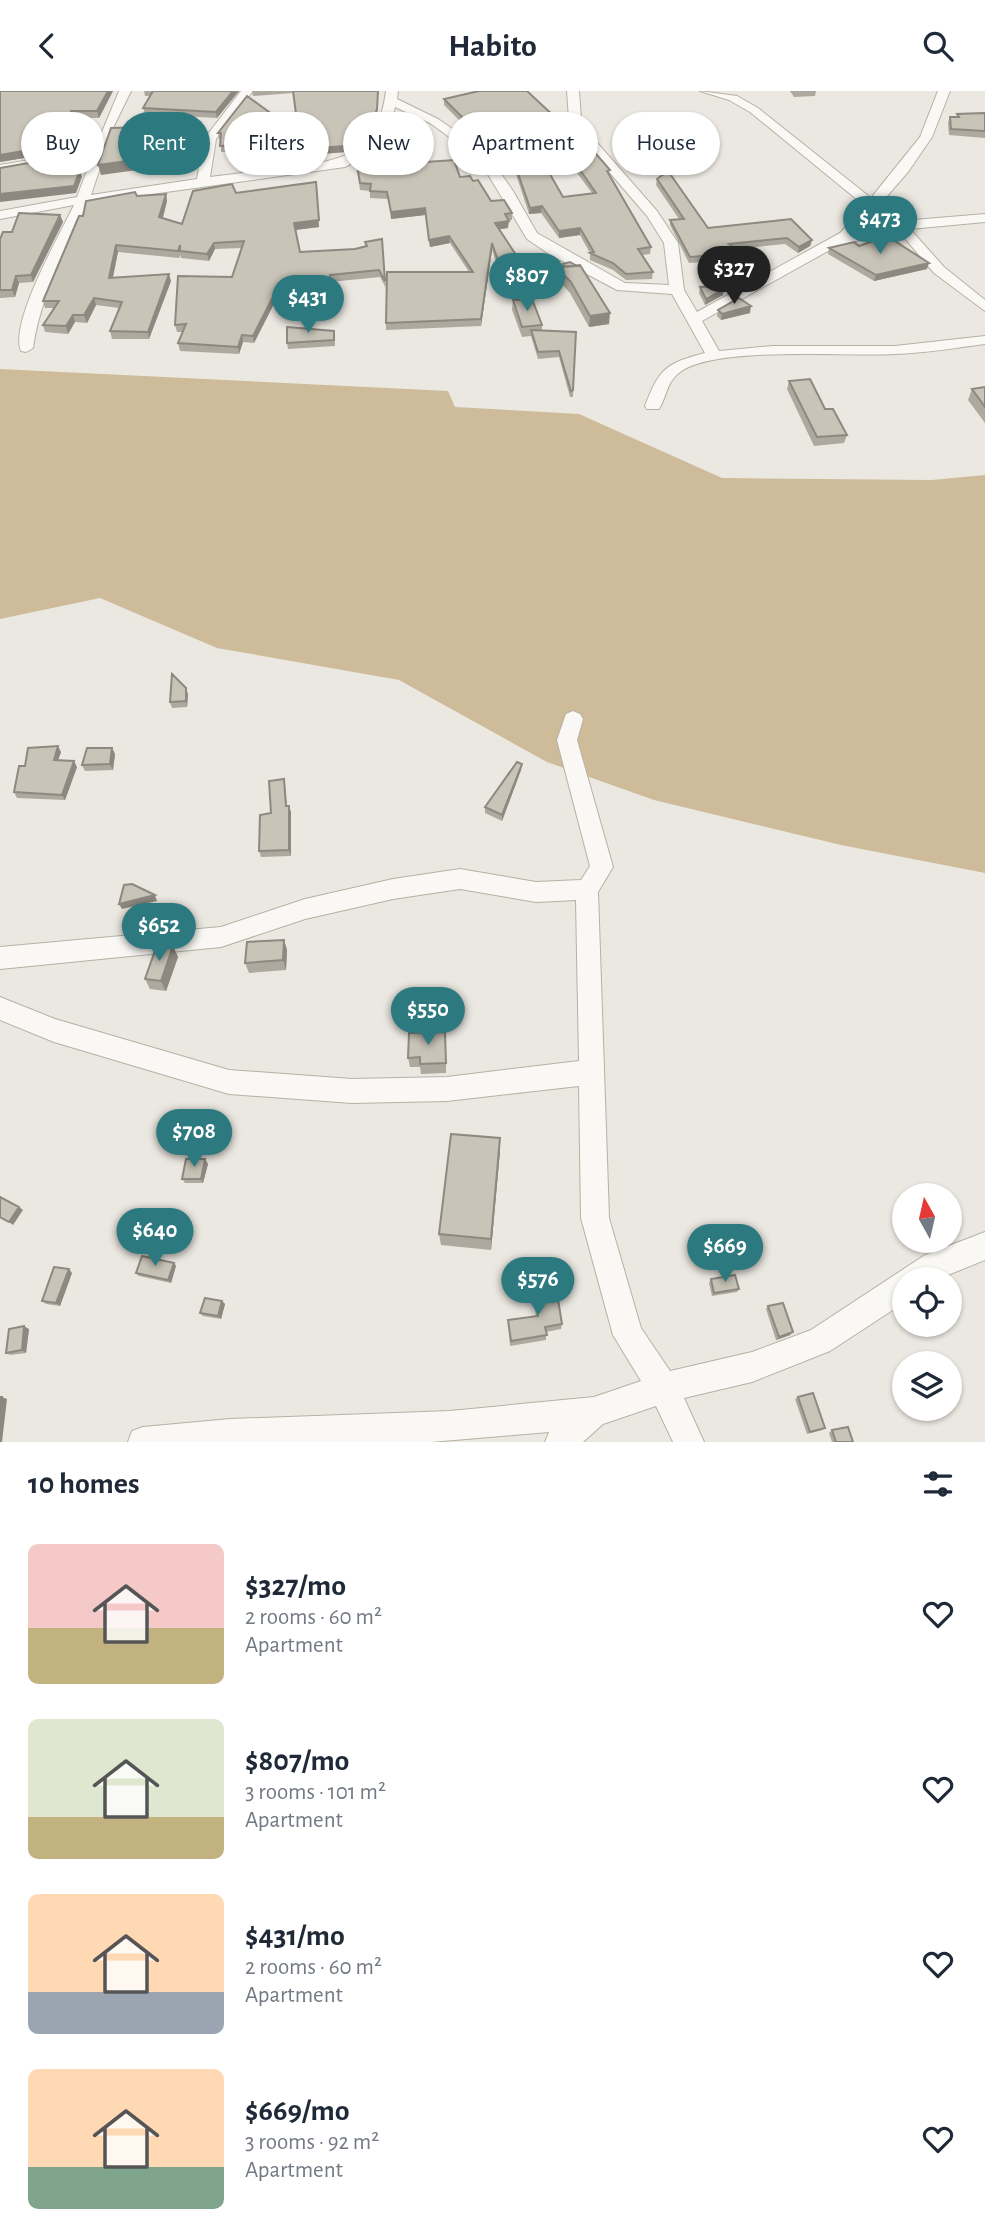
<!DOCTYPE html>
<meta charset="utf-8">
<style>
body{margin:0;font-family:"Alegreya Sans",sans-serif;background:#f6f6f7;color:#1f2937;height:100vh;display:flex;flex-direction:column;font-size:26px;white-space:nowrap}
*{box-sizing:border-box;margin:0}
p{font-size:23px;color:#747a83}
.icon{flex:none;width:38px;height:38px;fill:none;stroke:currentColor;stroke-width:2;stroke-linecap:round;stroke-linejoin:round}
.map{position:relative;height:1351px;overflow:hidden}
.drawer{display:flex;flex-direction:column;background:#fff;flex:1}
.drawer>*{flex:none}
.banner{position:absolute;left:21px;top:21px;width:943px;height:63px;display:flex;gap:14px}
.needle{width:46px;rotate:352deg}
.buttons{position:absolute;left:892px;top:1092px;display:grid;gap:14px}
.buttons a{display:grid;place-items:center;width:70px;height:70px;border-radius:50%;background:#fff;box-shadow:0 2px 5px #0004;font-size:35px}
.price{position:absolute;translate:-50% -60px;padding:0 16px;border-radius:24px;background:#2c797f;color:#fff;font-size:23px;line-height:46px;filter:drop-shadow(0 2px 4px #0008)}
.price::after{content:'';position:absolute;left:50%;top:42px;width:21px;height:16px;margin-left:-10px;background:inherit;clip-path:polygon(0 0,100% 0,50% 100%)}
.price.current{background:#222;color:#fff}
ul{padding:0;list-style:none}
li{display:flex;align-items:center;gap:21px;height:175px;padding:0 28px}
li span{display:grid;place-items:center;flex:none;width:196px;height:140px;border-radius:10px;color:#555}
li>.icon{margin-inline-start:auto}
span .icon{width:84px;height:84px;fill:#fffc;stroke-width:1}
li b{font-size:30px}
h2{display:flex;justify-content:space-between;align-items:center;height:84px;padding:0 28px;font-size:30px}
.chip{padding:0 24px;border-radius:32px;background:#fff;box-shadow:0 2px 5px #0004;font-size:24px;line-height:63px}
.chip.current{background:#2c797f;color:#fff}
header{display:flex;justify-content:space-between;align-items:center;height:91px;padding:0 28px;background:#fff;font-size:32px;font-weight:700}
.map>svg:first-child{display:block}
.water{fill:#cebb99}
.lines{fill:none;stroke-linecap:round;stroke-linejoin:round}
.minor-casing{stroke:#b6b1a6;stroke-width:2}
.minor{fill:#f9f8f4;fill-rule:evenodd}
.wall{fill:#ada99e;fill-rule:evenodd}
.shaded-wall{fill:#8d8981}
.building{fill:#c9c4b8;stroke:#8d8981;stroke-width:2;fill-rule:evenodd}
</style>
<header><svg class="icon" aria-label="back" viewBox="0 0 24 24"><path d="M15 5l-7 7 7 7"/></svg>Habito<svg class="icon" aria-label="search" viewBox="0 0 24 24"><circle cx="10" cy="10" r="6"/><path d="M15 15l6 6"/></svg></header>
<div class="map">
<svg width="985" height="1351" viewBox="0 0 985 1351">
<rect width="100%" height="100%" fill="#ebe8e1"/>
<!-- water -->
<path class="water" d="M0,278L448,300L455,316L579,323L722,387L932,389L985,384V782L841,754L654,709L547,671L399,589L217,557L100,507L0,528Z"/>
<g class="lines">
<defs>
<path id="minor" d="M119,0H131L114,35L91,104L197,88L204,48L241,0H253L216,48L210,86C237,83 264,79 291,76C346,69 378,62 386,0H398L397,8L438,28L486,61L513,100L537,142L625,192L669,194L664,152L647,125L581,48L569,28L567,0H579L581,28L592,46L657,120L678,152L684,199L697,221L840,142L865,115L750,21L729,9L700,0L737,5L758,17L871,107L920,46L938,0H950L932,46L908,81L854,143L901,130L985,123V131L910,138L944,176L985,209V220L934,182L898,139L837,155L702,230L719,260L773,255H895L985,245V253C955,257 925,262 895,263C845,266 722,255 683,279C666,290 668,303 659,318H647L645,315C659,278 666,272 705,262L672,203L617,199L549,163L527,148L478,67L430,32L395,16C388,45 371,63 345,76L87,112C67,161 40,204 33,257L26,261L21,260C9,232 60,143 74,114L0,128V120L77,106L92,66L0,82V74L95,58Z
M573,620L580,623L583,628L577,649L613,776L598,801L609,1127L641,1237L670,1280L752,1261L811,1239L925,1164L985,1141V1169L938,1188H905V1211L830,1260L752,1291L684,1307L704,1351H673L656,1315L603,1333L583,1351H545L549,1341L431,1351H128L132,1340L143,1336L230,1328L450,1320L594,1306L641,1290L613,1244L581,1127L579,995L447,1010L352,1012L229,1003L54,951L0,929V906L55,928L229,979L352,988L447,986L579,970L576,809L536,811L460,798L393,808L305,828L221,856L0,878V856L221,836L305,808L393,788L460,778L536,791L581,789L590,775L557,649L566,623Z"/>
</defs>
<!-- minor casing -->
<use href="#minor" class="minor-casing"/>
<!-- minor -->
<use href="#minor" class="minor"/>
</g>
<!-- wall -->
<path class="wall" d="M0,0H113L99,27H73L70,42H63L66,60L0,71Z
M144,0H239L217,27L145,23L143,17L150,5H145Z
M252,0H378L377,25L373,36L365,48L345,61L322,63V68L315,70L268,76L261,60L221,61V48H219L218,42L276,26L296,23L293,2L253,5Z
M790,0H816L815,5L794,6Z
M444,8L609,84L651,156L650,163L642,164L653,181L652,188L626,189L613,179L590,169V162L580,144L559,147L541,122L529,123L512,71V65H517L490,38L471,41L444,14ZM577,82L592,102L563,106L550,84Z
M985,22V47L949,44L948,32L950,26H957V23Z
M422,62L427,71L460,86L473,90L491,110L512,122V129H508V137L499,138L524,176V183L501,185L492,159L481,235L386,239V232L469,181L450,152L430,156L425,124L391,128L388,108L370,107V100L360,99L356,69Z
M657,88L708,137L812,149L810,155L798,162L785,153L736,158L741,162L740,168L689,172L670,134V129L679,128L656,94Z
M236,102L319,136L295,139L300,161L355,158L365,156V151L382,148L386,197L380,186L330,191L328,203H310V197H282L254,252L243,251L239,263L180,260L178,252L183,241H177L175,234L232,186L242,157L215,158L209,170L181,167V164L179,167L118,161L113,187L171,190L149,248H112L110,240L119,217L96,214L87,232L75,231L68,243L45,241L43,234L54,217H45L43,210L83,125L137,105L166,103L167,110L163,127L182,133Z
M60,124L63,131L33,191L19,192L15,206L0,207V148L12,141Z
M859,155L927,178L874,190L828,163L829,157Z
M563,173L609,233L589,236L570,202L556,187V176H563Z
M700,196L723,204L705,214L699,202Z
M513,209L542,234V240L576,241L573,306H570L559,266L538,268L531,245L522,246L512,219Z
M718,219L750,222L721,229L717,225Z
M335,246V255L288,258L287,252Z
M789,290L825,318L847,344L844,352L814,355L787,298Z
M985,296V332L968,309L972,298Z
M188,603L187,616L172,617L170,611Z
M112,657L115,663L113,679L85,680L82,674Z
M61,661L58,669L77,676L65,709L17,707L14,701L25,675Z
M521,679L502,730L485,722V716Z
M285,694L287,715L291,721V765L261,766L259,760L271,722Z
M284,849L287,859L286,879L249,882L245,872Z
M173,855L178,866L166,900L150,898L145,888Z
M446,951V982L421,983L420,976H410L408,967Z
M500,1060L491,1159L441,1154L439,1143Z
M205,1068L208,1073L203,1092H185L182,1088Z
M174,1172L176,1175L171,1192L139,1185L136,1182Z
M72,1182L60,1215L46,1213L42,1210Z
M711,1188L739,1198L737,1201L712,1205L709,1192Z
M534,1199L562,1233L561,1238L546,1241V1249L510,1255L508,1229L536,1226L533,1205Z
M222,1210L225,1213L221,1228L203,1225L200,1222Z
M768,1215L790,1244L776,1249L766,1218Z
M29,1238L26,1262L10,1264L6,1262Z
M798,1306L822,1339L807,1343L795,1308Z
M832,1339L853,1351H832L829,1342Z"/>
<!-- shaded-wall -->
<path class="shaded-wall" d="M108,0H113L99,27L97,20Z
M233,0H239L217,27L216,21Z
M378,0L377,25L373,36L365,48L345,61L322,63V68L268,76L267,69L320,57Z
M71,20L73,27L70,42L68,35Z
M490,31V38L471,41V35Z
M61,35L66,60L0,71V64Z
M146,36L148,45L146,60L144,50Z
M149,67L151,77L101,84L98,74Z
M80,79L82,86L76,102L0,111V103Z
M317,97L319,136L295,139L294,132Z
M166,103L167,110L161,133L159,126Z
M542,115L541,122L529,123L530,117Z
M425,117V124L391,128V121Z
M60,124L63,131L33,191L31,184Z
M509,130L508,137L495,139V132Z
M580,137V144L559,147V140Z
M449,145L450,152L430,156L429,149Z
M812,149L810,155L798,162L799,156Z
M214,152L215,158L209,170L207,163Z
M492,152V159L481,235V228Z
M116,154L118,161L111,194L109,187Z
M929,172L927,178L874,190L876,184Z
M169,183L171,190L149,248L148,241Z
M330,184V191L328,203V196Z
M16,185L19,192L15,206L12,199Z
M281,190L282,197L254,252L253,245Z
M724,198L723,204L705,214L706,208Z
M94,207L96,214L87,232L84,224Z
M751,215L750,222L721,229L722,223Z
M610,222L609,233L589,236L590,225Z
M73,224L75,231L68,243L66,235Z
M242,244L243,251L239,263L238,256Z
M186,597L188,603L187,616L186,610Z
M58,655L61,661L56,675L54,669Z
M112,657L115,663L113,679L110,673Z
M74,670L77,676L65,709L62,704Z
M522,673L521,679L502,730V724Z
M289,715L291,721V765L289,759Z
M155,804L157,810L122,818L119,813Z
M284,849L287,859L286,879L283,869Z
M173,855L178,866L166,900L161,890Z
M500,1047V1060L491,1159V1148Z
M205,1068L208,1073L203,1092L201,1088Z
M19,1116L23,1119L13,1134L9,1131Z
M174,1172L176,1175L171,1192L168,1189Z
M69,1178L72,1182L60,1215L56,1212Z
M222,1210L225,1213L221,1228L218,1225Z
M24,1235L29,1238L26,1262L22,1259Z
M793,1241L790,1244L776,1249L779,1246Z
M2,1306L7,1308L2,1351H0V1325Z"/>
<!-- building -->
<path class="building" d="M0,0H108L97,20H71L68,35H61L64,53L0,64Z
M153,0H233L216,21L143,17Z
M293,0H378L377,18L373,29L364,41L345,55L320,57L322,62L267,69L260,53L220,55L221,42H218L247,5L276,26L296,23Z
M479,0H527L570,40L579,43L610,79L607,80L651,156L638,158L653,181L626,183L613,172L590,162L594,161L580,137L559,140L542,115L530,117L512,65L523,64L490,31L471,35L444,8ZM578,76L596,102L563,106L547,78Z
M985,22V40L951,38L950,26H959L957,23Z
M412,27L422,62H427L426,71L454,69L460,86L470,85L473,90L478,89L491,110L504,109L512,122L505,123L509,130L495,132L524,176L501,178L492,152L481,228L386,232L387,181H473L449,145L429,149L425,117L391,121L387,101L370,100L371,93L360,92L356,69L390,30Z
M146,36L144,50L149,67L98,74L111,37Z
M68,65L72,80L80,79L74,95L0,103V77Z
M668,80L708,137L791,128L812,149L799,156L787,147L729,153L741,162L690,166L670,129L684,128L657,88Z
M316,91L319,129L294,132L300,161L355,158L367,155L365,151L382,148L385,190L379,179L330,184L328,196H309V190H281L253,245L242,244L238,256L178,252L186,233L175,234L178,185L232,186L244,150L214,152L207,163L180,160V154L178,160L116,154L109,187L169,183L148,241L110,240L122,211L94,207L84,224H73L66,235L43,234L59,210H43L79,125H83L86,110L135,101L137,105L166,103L159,126L182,133L193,100L232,93L236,102Z
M19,122L60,124L31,184L16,185L12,199H0V148L3,141H12Z
M887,145L929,172L876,184L829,157L854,151L859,155Z
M570,171L577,175L564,176L563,173Z
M580,174L610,222L590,225L571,191L556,176Z
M720,195L724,198L706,208L700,196Z
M739,207L751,215L722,223L718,219Z
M532,208L542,234L522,236L513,209Z
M287,236L334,240V249L287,252Z
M531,239L576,241L573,299L571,300L559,260L538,261Z
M810,288L825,318H833L847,344L817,346L789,290Z
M985,296V316L972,298Z
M172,583L186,597V610L170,611Z
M58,655L54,669L74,670L62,704L14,701L19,675H25L28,657Z
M87,657H112L110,673L82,674Z
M517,671L522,673L502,724L485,716Z
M284,688L286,715H289V759L259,760L260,724L271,722L269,690Z
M132,793L155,804L119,813L124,794Z
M284,849L283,869L245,872L247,851Z
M157,854L173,855L161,890L145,888Z
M445,941L446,972L420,973V966L408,967L409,942Z
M451,1043L500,1047L491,1148L439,1143Z
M186,1068H205L201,1088H182Z
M0,1106L19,1116L9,1131L0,1126Z
M142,1165L174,1172L168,1189L136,1182Z
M54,1176L69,1178L56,1212L42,1210Z
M735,1184L739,1198L714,1202L711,1188Z
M556,1196L562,1233L545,1236L547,1244L511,1250L508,1229L538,1225L534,1199Z
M205,1207L222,1210L218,1225L200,1222Z
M783,1212L793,1241L779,1246L768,1215Z
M24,1235L22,1259L6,1262L9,1238Z
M813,1302L825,1337L810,1341L798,1306Z
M0,1306H2L0,1325Z
M848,1336L853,1351H836L832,1339Z"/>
</svg>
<div class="buttons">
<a><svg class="needle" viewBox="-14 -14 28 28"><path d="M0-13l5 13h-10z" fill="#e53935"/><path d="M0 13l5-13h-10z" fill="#747a83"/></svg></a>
<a><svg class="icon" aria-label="locate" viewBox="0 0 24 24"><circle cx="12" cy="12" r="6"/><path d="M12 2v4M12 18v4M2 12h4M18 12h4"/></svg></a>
<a><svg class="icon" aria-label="layers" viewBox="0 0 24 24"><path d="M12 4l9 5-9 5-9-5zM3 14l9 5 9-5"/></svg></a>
</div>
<b class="price" style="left:880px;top:165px">$473</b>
<b class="price current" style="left:734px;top:215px">$327</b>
<b class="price" style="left:527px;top:222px">$807</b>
<b class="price" style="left:308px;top:244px">$431</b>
<b class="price" style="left:159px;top:872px">$652</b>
<b class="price" style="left:428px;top:956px">$550</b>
<b class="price" style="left:194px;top:1078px">$708</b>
<b class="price" style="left:155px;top:1177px">$640</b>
<b class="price" style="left:725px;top:1193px">$669</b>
<b class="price" style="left:538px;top:1226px">$576</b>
<div class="banner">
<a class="chip">Buy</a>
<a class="chip current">Rent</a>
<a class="chip">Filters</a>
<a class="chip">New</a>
<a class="chip">Apartment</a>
<a class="chip">House</a>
</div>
</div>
<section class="drawer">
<h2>10 homes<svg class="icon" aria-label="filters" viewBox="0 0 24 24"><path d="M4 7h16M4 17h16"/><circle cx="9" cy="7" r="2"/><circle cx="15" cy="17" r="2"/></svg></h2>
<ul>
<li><span style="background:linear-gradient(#f6c9c9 60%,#c2b280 0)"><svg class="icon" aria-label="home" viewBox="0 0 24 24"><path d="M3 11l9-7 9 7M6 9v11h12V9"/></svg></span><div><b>$327/mo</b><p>2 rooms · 60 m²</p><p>Apartment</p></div><svg class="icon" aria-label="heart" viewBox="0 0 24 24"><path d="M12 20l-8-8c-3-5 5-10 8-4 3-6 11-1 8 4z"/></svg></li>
<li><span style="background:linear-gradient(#dfe7d0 70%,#c2b280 0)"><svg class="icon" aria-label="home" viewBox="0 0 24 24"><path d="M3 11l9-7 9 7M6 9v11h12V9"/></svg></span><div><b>$807/mo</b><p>3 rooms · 101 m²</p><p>Apartment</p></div><svg class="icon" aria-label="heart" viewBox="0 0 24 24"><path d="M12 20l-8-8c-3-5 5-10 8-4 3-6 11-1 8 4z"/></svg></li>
<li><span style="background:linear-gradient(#ffd9b3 70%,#9aa5b1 0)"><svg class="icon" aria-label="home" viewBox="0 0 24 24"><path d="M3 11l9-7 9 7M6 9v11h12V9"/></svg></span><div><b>$431/mo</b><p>2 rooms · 60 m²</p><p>Apartment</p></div><svg class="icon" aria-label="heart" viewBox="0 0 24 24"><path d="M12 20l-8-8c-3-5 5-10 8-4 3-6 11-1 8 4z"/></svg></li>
<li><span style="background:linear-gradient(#ffd9b3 70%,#7fa58c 0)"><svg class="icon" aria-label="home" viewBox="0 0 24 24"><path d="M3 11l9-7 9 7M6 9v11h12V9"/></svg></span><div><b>$669/mo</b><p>3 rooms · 92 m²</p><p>Apartment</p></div><svg class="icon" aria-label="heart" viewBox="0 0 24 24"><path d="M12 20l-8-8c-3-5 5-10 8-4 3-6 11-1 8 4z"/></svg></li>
</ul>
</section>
